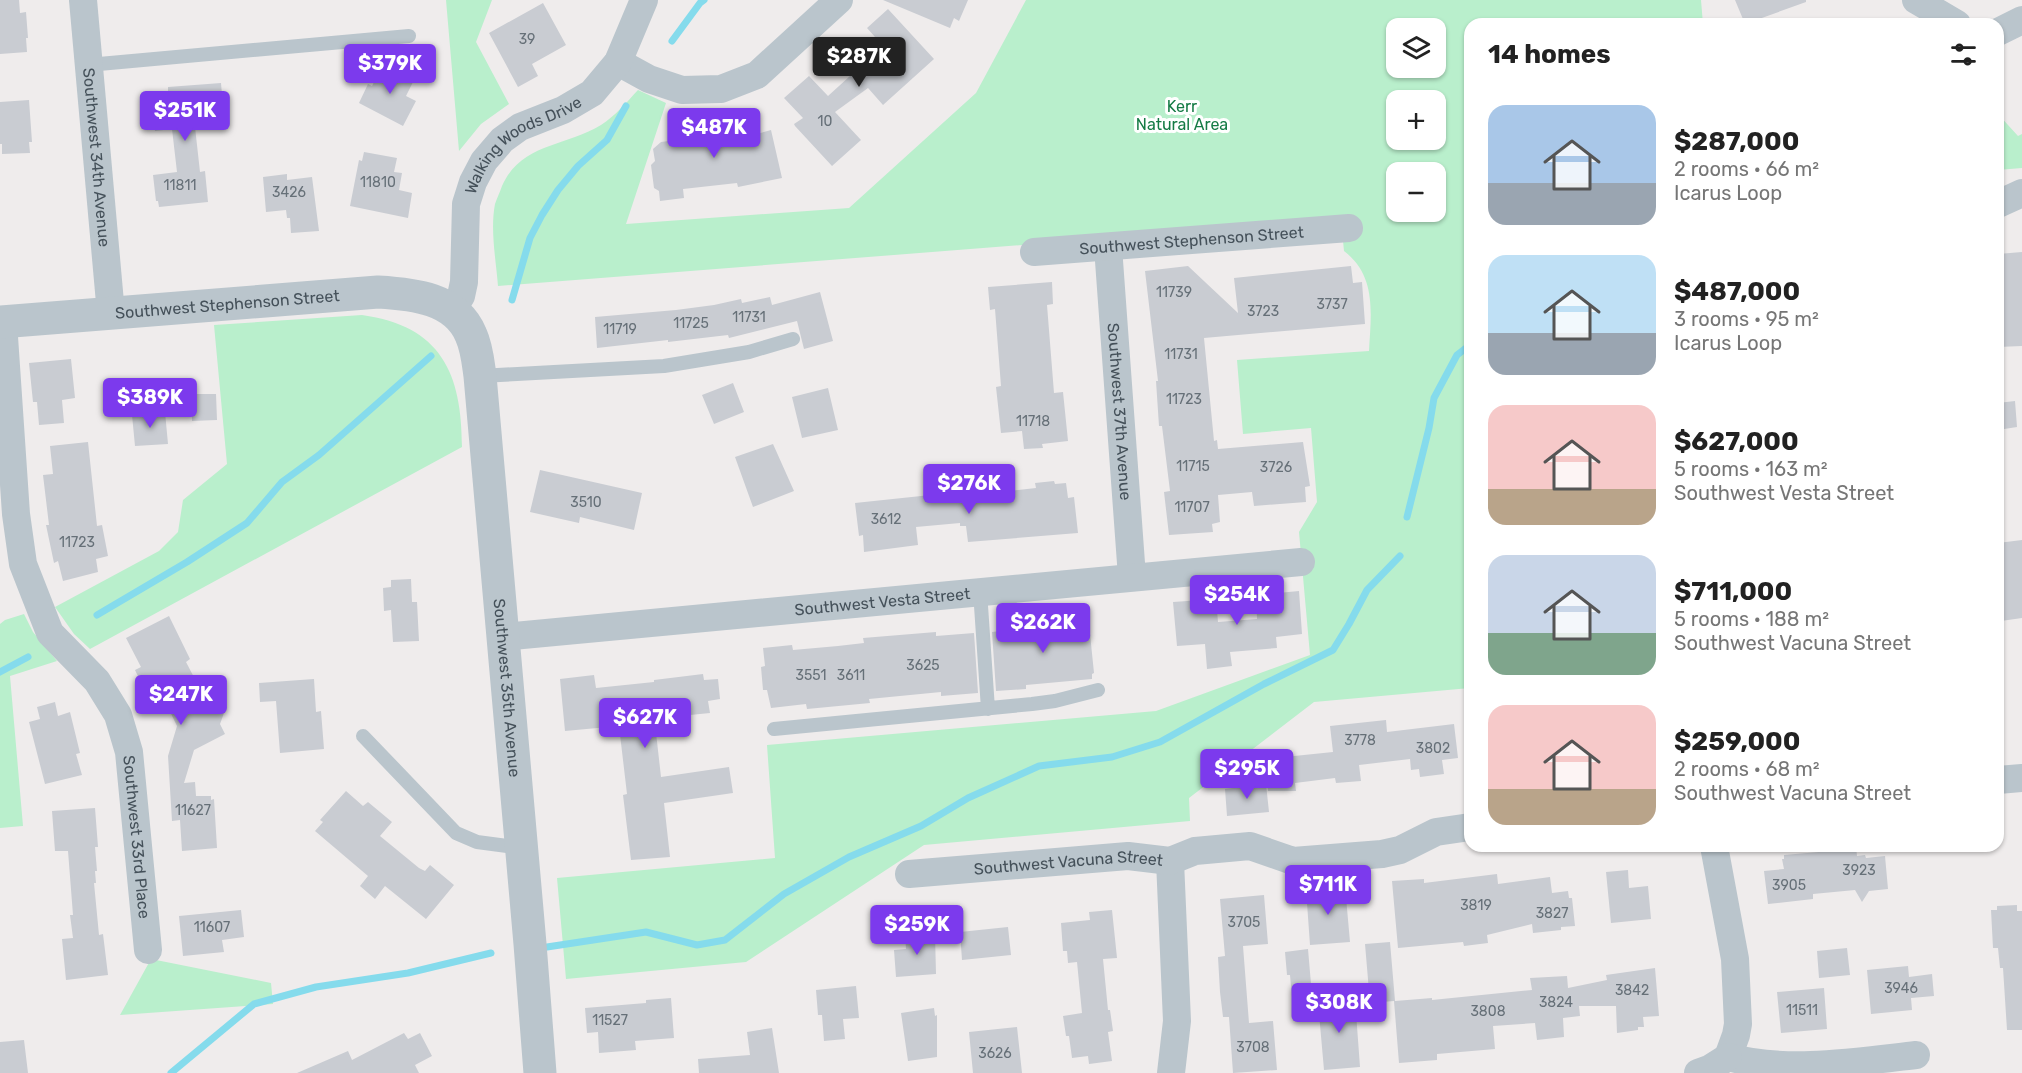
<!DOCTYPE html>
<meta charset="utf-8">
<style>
body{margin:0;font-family:Rubik,sans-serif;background:#f2f2f2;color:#222;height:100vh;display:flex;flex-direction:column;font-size:22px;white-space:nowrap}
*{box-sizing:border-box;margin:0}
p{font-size:20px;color:#767676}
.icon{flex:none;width:33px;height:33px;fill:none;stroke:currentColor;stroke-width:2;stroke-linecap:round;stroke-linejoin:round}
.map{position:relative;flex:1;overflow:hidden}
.side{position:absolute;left:1464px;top:18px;width:540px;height:834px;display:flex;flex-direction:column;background:#fff;border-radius:18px;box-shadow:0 2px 4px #0004}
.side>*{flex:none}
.fabs{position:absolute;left:1386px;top:18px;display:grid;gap:12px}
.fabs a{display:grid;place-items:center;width:60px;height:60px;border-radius:12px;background:#fff;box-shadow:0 2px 4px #0004;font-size:30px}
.price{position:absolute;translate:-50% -51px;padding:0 14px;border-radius:6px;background:#7c3aed;color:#fff;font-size:20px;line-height:39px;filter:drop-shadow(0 2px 3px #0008)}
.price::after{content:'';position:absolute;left:50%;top:36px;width:18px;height:14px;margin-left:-9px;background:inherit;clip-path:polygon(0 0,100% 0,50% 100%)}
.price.active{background:#222;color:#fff}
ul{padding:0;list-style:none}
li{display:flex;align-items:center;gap:18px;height:150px;padding:0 24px}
li span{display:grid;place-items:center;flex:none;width:168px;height:120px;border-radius:18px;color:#555}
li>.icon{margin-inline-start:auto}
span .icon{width:72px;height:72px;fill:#fffc;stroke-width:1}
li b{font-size:26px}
h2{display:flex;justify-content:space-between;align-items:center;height:72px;padding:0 24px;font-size:26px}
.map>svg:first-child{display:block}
.green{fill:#b9efcc;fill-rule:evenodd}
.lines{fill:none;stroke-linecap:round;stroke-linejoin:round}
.stream{stroke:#85dbec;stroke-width:7}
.building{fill:#c9ccd2}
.service{stroke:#bac5cc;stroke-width:14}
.minor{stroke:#bac5cc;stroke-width:28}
.tertiary{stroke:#bac5cc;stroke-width:33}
.labels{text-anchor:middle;stroke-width:6;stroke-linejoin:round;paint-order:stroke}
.number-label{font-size:14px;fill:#667078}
.park-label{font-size:16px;fill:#157b45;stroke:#fff}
.street-label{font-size:16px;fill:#45515a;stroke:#fff}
</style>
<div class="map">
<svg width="2022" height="1073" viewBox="0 0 2022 1073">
<rect width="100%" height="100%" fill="#efecec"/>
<!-- green -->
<path class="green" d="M446,0H492L476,42L509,104L481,124L459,151Z
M1026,0H1701L1703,24H1470V688L1314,702L1189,798L1190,821L924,845L746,962L566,979L557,878L775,858L767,745L1156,711L1310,655L1299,532L1317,502L1311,428L1243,434L1237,360L1369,351C1371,314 1377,276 1344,251L1341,220L498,286C496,260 490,230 495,204C497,198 500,192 502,186C521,143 565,147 601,125C615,116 626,103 638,90L666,103L626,224L849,208L976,93ZM1396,28H1436V68H1396ZM1396,100H1436V140H1396ZM1396,172H1436V212H1396Z
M1998,114L2018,136L2022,134V168L1998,170Z
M362,315C441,326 462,373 462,447L90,649L74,634L55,607L159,551L178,532L183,500L227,464L214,325Z
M24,614L33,632L57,661L10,676L23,826L0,828V624L5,620Z
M151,959L271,983L273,1004L120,1015Z"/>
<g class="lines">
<!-- stream -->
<path class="stream" d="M672,41L700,3L704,0
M512,300L530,238L542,215L558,190L578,166L607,140L626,106
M1407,517L1429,428L1434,398L1457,355L1470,345
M97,615L187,562L247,523L282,482L319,455L431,356
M0,672L28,657
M547,947L646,932L697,945L725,940L784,894L849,857L921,826L968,798L1039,766L1112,757L1160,742L1264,684L1333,650L1349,624L1367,590L1400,556
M171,1073L254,1004L316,987L408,973L491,953"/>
</g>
<!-- building -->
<path class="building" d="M0,0H19L20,13L26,12L28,38H26L27,52L0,54Z
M883,0H968L959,21L954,18L950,28Z
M1735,0H1806V2L1745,24Z
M543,3L566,45L532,64L538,76L518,87L489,33Z
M888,9L934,59L883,105L868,88L835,112L861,140L832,166L795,126L794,124L803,118L784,98L809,76L828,96L883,46L867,28Z
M384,63L415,78L406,96L416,101L403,126L359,103L368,84L372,86Z
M221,83L223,106L212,107V116H207L208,126L195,127L200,172L205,171L208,202L159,207L158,201H156L153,175L177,172L172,129L155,131L153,107L165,106V98L168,97V87Z
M29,100L32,142H29L30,153L2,154V144H0V102Z
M746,117L750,136L771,130L782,178L738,187L737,183L683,189L684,198L660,201L659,191L654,188L651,165L655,161L653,149L661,142L684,139L683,128Z
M364,152L397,158L394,172L402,173L399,190L412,193L408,218L350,206L359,160L362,161Z
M287,174V180L312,177L319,231L291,233L290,218H287L286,210L266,212L263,177Z
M2022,252V346L1998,347V254Z
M1188,266L1238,313L1234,278L1351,266L1353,283L1362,282L1365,324L1204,338L1214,441L1217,440L1218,449L1303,442L1310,486L1305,487L1306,502L1254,506L1252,492L1218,495L1220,522L1212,524L1213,532L1169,535L1164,492L1170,491L1162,426H1159L1156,381H1158L1145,271Z
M1052,282L1053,304L1047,305L1054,393L1063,392L1068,441L1042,444L1043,448L1024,449L1022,431L1001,433L996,387L1001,386L995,309L990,310L988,287Z
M820,292L833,341L804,349L797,321L729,338L728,335L668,342V340L597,348L595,317L676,310L714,305L741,299L742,303L770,297L772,305Z
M71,359L75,398L62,400L64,423L39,425L37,402H33L29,363Z
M733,383L744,412L714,424L702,395Z
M828,388L838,430L802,438L792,397Z
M191,394H216L217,420L192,421Z
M2015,401L2017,427L1998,430V403Z
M165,412L168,444L135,446L132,415Z
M88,442L97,526L102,525L108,556L96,559L98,572L63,581L58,561L54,563L46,525H49L43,475L53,474L50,446Z
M773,444L794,491L753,507L735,457Z
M540,470L642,493L634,530L580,517L579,523L530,512Z
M1054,481L1055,484L1066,483L1068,498L1074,497L1078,533L968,542L966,526H960V523L916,527L918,545L864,552L863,535L859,536L855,503L940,494L939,488L991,483L992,493L1036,488L1035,483Z
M2022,540V618L2001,621L1998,592V543Z
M411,579L412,602H417L419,641L393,642L391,610L384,611L383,588L391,587V580Z
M1299,591L1302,634L1276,637L1277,648L1230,652L1232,666L1207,669L1205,644L1177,646L1173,602L1216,599L1218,622L1257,619L1256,595Z
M169,616L190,659L186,662L210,708L224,713L220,724L225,734L194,750L184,783L195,782L196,796H211V800L214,799L217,848L182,851L180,820L172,821L168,756L177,726L157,685L145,691L135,670L141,667L126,638Z
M1087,619V624H1089L1094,673L1092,674V679L1026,685V689L996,691L992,632L1019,629V625Z
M936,632V636L974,633L978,693L941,696V692L869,699L870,703L807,709L806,704L771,708L767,690H763L761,667L765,666L763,648L792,645L793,650L838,646L864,643L863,638Z
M703,674L704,680L718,679L720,699L708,701L710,713L690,715L688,701L653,706L661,777L729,767L733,793L664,803L670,857L631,860L623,795L627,794L619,726L565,731L560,679L594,675L596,688L654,682V680Z
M314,679L316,712L321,711L324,749L280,753L276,701L260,702L259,683Z
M55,702L58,716L70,712L80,753L76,754L82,775L45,784L29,722L40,719L37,707Z
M1386,720L1387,732L1454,724L1458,758L1442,760L1444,774L1420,777L1419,769L1411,770L1410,759L1359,765L1361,781L1336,783L1335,778L1295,783L1296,791H1268L1265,759L1333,752L1330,726Z
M1266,784L1269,812L1227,816L1225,789Z
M346,791L363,806L368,802L392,822L380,836L419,868L425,871L430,865L454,885L426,919L385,886L375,899L360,886L368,876L315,831L323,822L320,820Z
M95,808L98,847H95L97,871H95L96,883H94L99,935L103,934L108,975L66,980L62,939L73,938L70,915H73L68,851H55L52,811Z
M1830,846H1856L1857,856L1865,855L1866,858L1885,856L1888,889L1869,891L1862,902L1855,890L1813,894V899L1768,904L1764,871L1784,869L1782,859H1784V855L1830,851Z
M1628,870L1629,888L1648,886L1651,919L1611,923L1606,872Z
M1497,874L1498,884L1550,877L1552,893L1568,891L1569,898H1572L1575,926L1561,927V930L1533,933L1532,924L1487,935L1488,943L1464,946L1463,942L1398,948L1392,881L1424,879V883Z
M1345,886L1350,942L1310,945L1306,889Z
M1264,895L1268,944L1243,946L1249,1023L1273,1021L1277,1070L1233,1073L1229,1017H1223L1220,992L1218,957L1225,956L1220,899Z
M2017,905V911H2022V1030H2007L2003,968H2000L1998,948H1993L1991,910H1997V906Z
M241,910L244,937L222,940L224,952L183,956L179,916Z
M1112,910L1117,958L1103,959L1108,1010H1110L1113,1031L1108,1032L1112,1061L1089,1064L1088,1056L1072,1058L1069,1036H1066L1063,1016L1082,1013L1077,962L1068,963L1067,951H1063L1061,923L1090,920L1089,912Z
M1008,927L1011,955L962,960L960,932Z
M933,932V935L935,934L936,974L896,977L894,950L906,949L905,934Z
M1390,942L1395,1001L1432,998V1000L1532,990L1530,978L1567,976L1568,988L1607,980L1606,975L1655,968L1659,1016L1643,1017L1644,1027H1638V1030L1617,1033L1616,1006H1579L1580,1016L1563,1018L1564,1037L1537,1040L1535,1023L1493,1026L1495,1049L1437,1054V1060L1399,1063L1394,1001L1370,1003L1365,944Z
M1847,948L1850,975L1819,978L1817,951Z
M1308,949L1311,984L1317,983L1318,1006L1293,1008L1290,975H1287L1285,952Z
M1908,966L1909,977L1932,974L1934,996L1911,998L1912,1010L1871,1014L1867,970Z
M856,986L859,1018L843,1019L845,1039L824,1041L822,1015H818L816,990Z
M1824,988L1827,1029L1781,1033L1777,992Z
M671,998L674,1038L635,1041L636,1050L599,1053L598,1032L587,1033L585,1008L646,1003V1000Z
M1355,999L1360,1067L1324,1070L1318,1002Z
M934,1008L935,1016L937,1015V1057L908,1061L901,1013Z
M1017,1027L1022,1073H973L969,1032Z
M772,1028L779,1073H699L698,1059L750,1055L747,1032Z
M404,1033L408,1039L420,1033L432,1056L415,1065L419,1073H297L348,1051L352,1060Z
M24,1040L28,1073H0V1042Z"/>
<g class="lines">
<!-- service -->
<path class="service" d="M88,65L409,36
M480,376L664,366L749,352L793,339
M980,591L988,709
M774,729L1032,704L1055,701L1098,690
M363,736L456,833L477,842L522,848"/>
<!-- minor -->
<g class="minor">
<path id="s1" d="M83,0L111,314"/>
<path d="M1916,0L1957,24"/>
<path d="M1998,32L2022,20"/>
<path d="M618,62L649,79L682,90L721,89L757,75L839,0"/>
<path d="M1998,204L2022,193"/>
<path id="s2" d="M1108,247L1132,577"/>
<path id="s3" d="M1034,252L1349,228"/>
<path id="s4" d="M452,310L461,296L464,282L466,204L473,182L484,161L502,140L520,127L563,110L592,93L618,62L644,0"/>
<path id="s5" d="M3,322L16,514L23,564L50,633L97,681L118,715L129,752L148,950"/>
<path id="s6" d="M502,637L1301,562"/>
<path d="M1998,780L2022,778"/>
<path d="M1714,846L1735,959L1738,1024L1736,1035L1728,1057"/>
<path d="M1170,861L1177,1021L1171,1073"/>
<path id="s7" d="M909,874L1128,856L1170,861L1195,851L1250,846L1293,861L1382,854L1400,850L1436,832L1470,827"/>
<path d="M1728,1057C1787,1073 1855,1062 1916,1055"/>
<path d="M1698,1073L1709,1069L1728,1057"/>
</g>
<!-- tertiary -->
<path class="tertiary" id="s8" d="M0,322L378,292C413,294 456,298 471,335C477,348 478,362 480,376L530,944L540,1073"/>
</g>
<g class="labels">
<!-- number labels -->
<g class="number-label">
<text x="527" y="44">39</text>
<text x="825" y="126">10</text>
<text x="378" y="187">11810</text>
<text x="180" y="190">11811</text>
<text x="289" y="197">3426</text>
<text x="1174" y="297">11739</text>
<text x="1332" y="309">3737</text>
<text x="1263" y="316">3723</text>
<text x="749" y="322">11731</text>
<text x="691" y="328">11725</text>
<text x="620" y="334">11719</text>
<text x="1181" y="359">11731</text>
<text x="1184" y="404">11723</text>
<text x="1033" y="426">11718</text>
<text x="1193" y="471">11715</text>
<text x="1276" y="472">3726</text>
<text x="586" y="507">3510</text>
<text x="1192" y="512">11707</text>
<text x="886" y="524">3612</text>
<text x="77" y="547">11723</text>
<text x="923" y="670">3625</text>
<text x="811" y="680">3551</text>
<text x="851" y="680">3611</text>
<text x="1360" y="745">3778</text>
<text x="1433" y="753">3802</text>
<text x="193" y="815">11627</text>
<text x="1859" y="875">3923</text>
<text x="1789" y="890">3905</text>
<text x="1476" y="910">3819</text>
<text x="1552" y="918">3827</text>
<text x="1244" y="927">3705</text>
<text x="212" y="932">11607</text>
<text x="1901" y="993">3946</text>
<text x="1632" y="995">3842</text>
<text x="1556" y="1007">3824</text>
<text x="1802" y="1015">11511</text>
<text x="1488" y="1016">3808</text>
<text x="610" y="1025">11527</text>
<text x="1253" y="1052">3708</text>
<text x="995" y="1058">3626</text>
</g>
<!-- park labels -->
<g class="park-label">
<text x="1182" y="112">Kerr<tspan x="1182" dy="18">Natural Area</tspan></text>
</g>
<!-- street labels -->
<g class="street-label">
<text dy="6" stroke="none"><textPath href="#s4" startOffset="196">Walking Woods Drive</textPath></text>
<text dy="6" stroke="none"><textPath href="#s1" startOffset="158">Southwest 34th Avenue</textPath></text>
<text dy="6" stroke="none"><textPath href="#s3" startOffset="158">Southwest Stephenson Street</textPath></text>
<text dy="6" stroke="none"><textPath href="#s8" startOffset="228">Southwest Stephenson Street</textPath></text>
<text dy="6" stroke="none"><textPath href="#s2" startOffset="165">Southwest 37th Avenue</textPath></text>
<text dy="6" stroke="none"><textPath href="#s6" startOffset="382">Southwest Vesta Street</textPath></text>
<text dy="6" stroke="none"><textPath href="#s8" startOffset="843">Southwest 35th Avenue</textPath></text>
<text dy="6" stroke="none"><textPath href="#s5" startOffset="548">Southwest 33rd Place</textPath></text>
<text dy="6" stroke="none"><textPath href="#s7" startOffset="160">Southwest Vacuna Street</textPath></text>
</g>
</g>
</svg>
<div class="fabs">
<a><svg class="icon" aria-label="layers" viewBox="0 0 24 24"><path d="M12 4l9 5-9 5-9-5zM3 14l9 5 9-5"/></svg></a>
<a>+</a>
<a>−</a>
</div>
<b class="price active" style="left:859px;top:88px">$287K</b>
<b class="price" style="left:390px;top:95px">$379K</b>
<b class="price" style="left:185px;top:142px">$251K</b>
<b class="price" style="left:714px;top:159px">$487K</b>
<b class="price" style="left:150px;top:429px">$389K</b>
<b class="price" style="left:969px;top:515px">$276K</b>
<b class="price" style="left:1237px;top:626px">$254K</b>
<b class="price" style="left:1043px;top:654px">$262K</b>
<b class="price" style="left:181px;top:726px">$247K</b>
<b class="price" style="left:645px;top:749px">$627K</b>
<b class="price" style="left:1247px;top:800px">$295K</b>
<b class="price" style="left:1328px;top:916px">$711K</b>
<b class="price" style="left:917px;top:956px">$259K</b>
<b class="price" style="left:1339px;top:1034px">$308K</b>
<section class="side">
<h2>14 homes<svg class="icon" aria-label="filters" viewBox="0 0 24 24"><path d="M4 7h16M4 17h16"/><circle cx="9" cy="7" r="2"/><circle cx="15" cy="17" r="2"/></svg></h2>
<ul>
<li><span style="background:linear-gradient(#a9c7e8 65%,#9aa5b1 0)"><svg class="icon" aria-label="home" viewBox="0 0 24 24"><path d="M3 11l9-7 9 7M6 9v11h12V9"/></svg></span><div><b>$287,000</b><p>2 rooms · 66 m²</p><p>Icarus Loop</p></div></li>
<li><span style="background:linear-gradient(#bfe0f5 65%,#9aa5b1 0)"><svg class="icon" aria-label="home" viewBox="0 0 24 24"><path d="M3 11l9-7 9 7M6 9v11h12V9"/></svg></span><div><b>$487,000</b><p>3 rooms · 95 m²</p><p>Icarus Loop</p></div></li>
<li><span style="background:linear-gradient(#f6c9c9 70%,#b9a48a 0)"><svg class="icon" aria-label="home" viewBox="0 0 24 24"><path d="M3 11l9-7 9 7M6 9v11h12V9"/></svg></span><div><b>$627,000</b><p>5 rooms · 163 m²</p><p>Southwest Vesta Street</p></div></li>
<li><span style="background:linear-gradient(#c9d6e8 65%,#7fa58c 0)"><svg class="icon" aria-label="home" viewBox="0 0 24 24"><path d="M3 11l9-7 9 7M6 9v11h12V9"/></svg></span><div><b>$711,000</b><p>5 rooms · 188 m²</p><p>Southwest Vacuna Street</p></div></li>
<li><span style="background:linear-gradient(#f6c9c9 70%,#b9a48a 0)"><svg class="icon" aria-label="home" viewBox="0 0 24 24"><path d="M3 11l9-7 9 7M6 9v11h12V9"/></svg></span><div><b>$259,000</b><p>2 rooms · 68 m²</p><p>Southwest Vacuna Street</p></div></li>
</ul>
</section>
</div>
